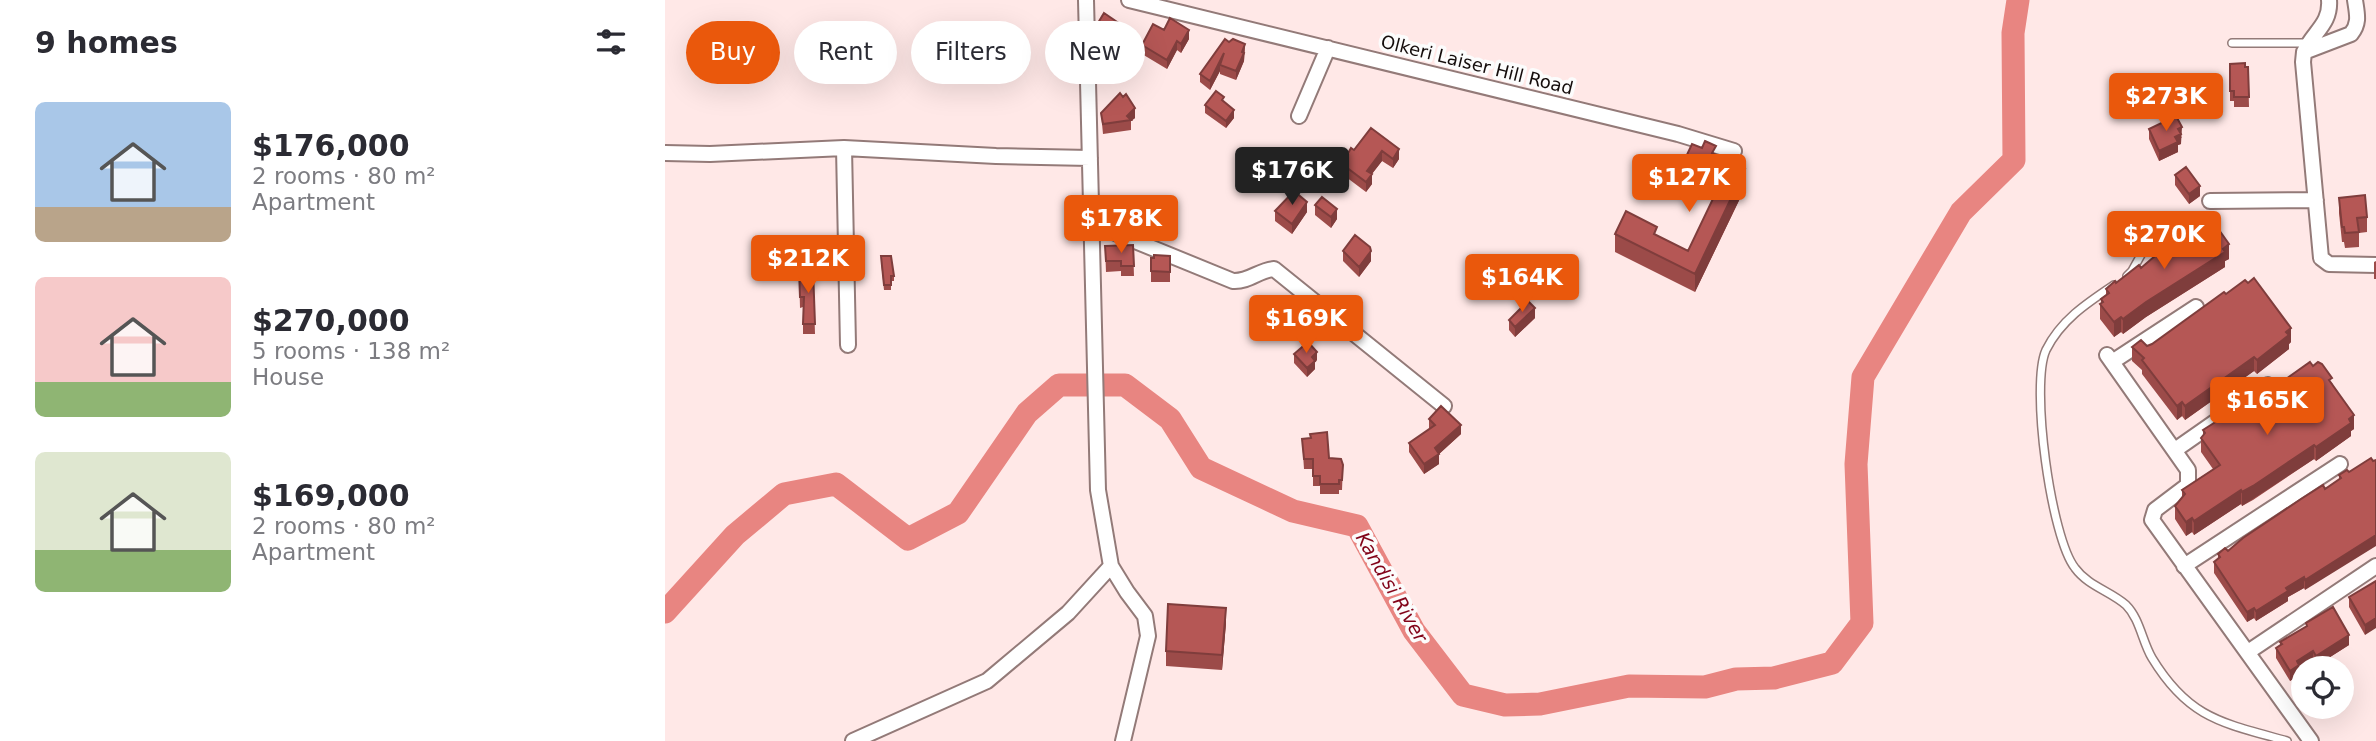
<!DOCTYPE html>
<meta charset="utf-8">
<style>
body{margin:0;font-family:"DejaVu Sans",sans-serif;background:#f2f2f3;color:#2b2b33;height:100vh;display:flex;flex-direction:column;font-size:26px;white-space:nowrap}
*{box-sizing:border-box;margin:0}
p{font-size:23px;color:#7c7c81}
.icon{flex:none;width:38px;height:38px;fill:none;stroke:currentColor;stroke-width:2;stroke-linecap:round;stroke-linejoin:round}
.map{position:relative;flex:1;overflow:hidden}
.panel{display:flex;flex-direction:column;background:#fff;width:665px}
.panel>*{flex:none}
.hud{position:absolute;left:21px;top:21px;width:665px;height:63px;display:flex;gap:14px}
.tools{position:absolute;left:1626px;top:656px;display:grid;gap:14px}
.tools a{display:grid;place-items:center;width:63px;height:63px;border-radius:50%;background:#fff;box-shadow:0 7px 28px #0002;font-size:35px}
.price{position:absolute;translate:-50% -60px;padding:0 16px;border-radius:7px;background:#ea580c;color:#fff;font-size:23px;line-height:46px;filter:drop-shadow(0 2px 4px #0008)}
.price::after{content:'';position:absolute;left:50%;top:42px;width:21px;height:16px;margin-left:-10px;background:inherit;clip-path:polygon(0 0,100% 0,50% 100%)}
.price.active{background:#222;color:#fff}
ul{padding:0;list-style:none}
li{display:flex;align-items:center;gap:21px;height:175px;padding:0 35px}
li span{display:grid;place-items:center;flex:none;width:196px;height:140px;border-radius:10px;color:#555}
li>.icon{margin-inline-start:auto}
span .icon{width:84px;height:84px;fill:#fffc;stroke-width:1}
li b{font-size:30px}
h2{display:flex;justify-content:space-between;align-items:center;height:84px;padding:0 35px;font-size:30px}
.chip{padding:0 24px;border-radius:32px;background:#fff;box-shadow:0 7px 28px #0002;font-size:24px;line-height:63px}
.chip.active{background:#ea580c;color:#fff}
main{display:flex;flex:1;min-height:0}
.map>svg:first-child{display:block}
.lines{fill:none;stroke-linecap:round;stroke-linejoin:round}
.river{stroke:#e88581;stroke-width:23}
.lane-casing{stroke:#937a78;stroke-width:10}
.street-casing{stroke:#937a78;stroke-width:18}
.lane{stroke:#fff;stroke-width:7}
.street{stroke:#fff;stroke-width:14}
.wall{fill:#9c4b49}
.shaded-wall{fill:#7f3d3c}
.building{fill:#b55755;stroke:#7f3d3c;stroke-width:2}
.labels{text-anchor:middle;stroke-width:7;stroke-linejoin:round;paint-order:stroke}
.street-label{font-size:18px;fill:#140c0b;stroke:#fcfcfc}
.water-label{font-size:19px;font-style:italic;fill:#820419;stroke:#fcfcfc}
</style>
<main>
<section class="panel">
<h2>9 homes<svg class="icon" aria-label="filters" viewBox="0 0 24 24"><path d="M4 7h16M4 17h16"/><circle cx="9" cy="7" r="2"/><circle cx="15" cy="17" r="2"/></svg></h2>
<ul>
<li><span style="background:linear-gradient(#a9c7e8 75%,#b9a48a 0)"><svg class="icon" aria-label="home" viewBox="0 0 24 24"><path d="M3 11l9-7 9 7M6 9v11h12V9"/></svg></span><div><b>$176,000</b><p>2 rooms · 80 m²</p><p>Apartment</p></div></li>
<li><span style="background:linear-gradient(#f6c9c9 75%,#8fb573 0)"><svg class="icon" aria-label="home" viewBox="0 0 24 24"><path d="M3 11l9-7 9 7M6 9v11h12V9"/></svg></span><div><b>$270,000</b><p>5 rooms · 138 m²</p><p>House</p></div></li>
<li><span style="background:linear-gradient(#dfe7d0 70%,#8fb573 0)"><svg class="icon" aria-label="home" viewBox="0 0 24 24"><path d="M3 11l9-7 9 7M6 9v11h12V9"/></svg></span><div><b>$169,000</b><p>2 rooms · 80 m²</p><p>Apartment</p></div></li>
</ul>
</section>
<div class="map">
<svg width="1711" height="741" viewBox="0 0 1711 741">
<rect width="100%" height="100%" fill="#ffe8e7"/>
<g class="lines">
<!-- river -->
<path class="river" d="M0,612L70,535L119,494L171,484L243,539L293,513L362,413L394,385H460L505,419L536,468L628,511L692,526L749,631L798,695L840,705L875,704L964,686L1040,687L1071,679L1109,678L1167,663L1197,623L1191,464L1198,377L1296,212L1349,160L1348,33L1353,0"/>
<defs>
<path id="lane" d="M1567,43H1643
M1462,276L1467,271L1487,235
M1449,285C1422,303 1396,320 1381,350C1365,385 1386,538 1410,568C1423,586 1445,591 1461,605C1475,619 1477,641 1487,658C1524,719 1558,723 1622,741"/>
<path id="street" d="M421,0L433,490L446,566L462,592L480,616L483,636L458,741
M464,0L1013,134L1069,151
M1690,0C1692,14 1695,23 1686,34L1639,52L1638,62L1656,258L1664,264L1711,265
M1639,52C1648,32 1666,24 1664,0
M634,116L663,48
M179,148L183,345
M0,153L45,154L179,148L331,156L425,158
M1545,201L1651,200
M426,223L568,281C584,282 594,270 609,269L779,406
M1442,355L1523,470V485L1490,510L1487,520L1646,741
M1447,362L1531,307
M1510,450L1603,385
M1519,566L1675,464
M1583,652L1711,566
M188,741L322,681L403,613L446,566"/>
</defs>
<!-- lane casing -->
<use href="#lane" class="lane-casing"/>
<!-- street casing -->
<use href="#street" class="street-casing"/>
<!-- lane -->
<use href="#lane" class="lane"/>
<!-- street -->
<use href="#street" class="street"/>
</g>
<!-- wall -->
<path class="wall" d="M433,23L458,31L451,41L433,28Z
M499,30L524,39L516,53L512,50L502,69L477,54V45Z
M564,42L580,44L579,61L571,80L555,74V71L545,90L535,82V74Z
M1565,64L1583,67L1584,107H1569V101H1565Z
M559,102L569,118L561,128L540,113V105Z
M436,113L470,118L466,121V130L438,134Z
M706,128L734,159L728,168L717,161L707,174V184L701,192L677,174V164Z
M1484,129L1517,137L1516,138V144L1513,145V152L1494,161L1484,139Z
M1051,155L1080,188L1030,292L950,252V234L992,236L1023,251L1051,193L1020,178V159Z
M1510,175L1535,196L1524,204L1510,185Z
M1674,198L1702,217V232L1694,233V247L1680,248L1679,242H1677L1674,213Z
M650,205L672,219L666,228L650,215Z
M610,211L642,212L627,234L610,221Z
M1523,238L1564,259L1560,261V267L1481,317L1458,334L1456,332L1449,337L1435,319V304L1436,303V299L1441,295V289Z
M468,245L469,276H456V271L441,272L440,246Z
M678,251L706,261L694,277L678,261Z
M505,256V282H486V258Z
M1711,261V279H1709V262Z
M216,262L229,276V281H226V290H219Z
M134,269H148L150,334H138V307L135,308Z
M1561,294L1626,342L1624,344V349L1592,374L1589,371L1520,420L1517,416L1512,420L1477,374V370L1467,361V347L1482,346L1487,344Z
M870,318L850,337L844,330V320Z
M629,354L652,360L650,362V369L642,377L629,363Z
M1648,366L1667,383L1689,429L1686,431V436L1651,461L1649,459L1588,500L1577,506L1576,504L1529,535L1527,532L1521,536L1510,519V506L1517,497V490L1548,469L1536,452V438L1538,435V430Z
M764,419L796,434L774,454V464L759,474L744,452V443L764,429Z
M637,439L664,458L678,465L677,490H674V494H655V486H648V469H639Z
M1682,470L1640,590L1639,588L1623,597V601L1591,621L1589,618L1582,622L1549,573V562L1553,559V554L1563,551L1660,489L1674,479V475Z
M1711,581L1700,635L1684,607V597Z
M561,623L557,670L501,666V651Z
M1641,623L1684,645L1651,666L1648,661L1634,670V675L1625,681L1611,658V648L1615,645V642L1641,627Z"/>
<!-- shaded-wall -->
<path class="shaded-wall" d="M458,26V31L451,41V36Z
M524,30V39L516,53V44Z
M512,41V50L502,69V60Z
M580,44L579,61L571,80V71Z
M559,53L555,65V71L545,90V81Z
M470,108V118L466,121L462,116Z
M569,110V118L561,128V121Z
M1517,127L1516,144L1513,145V152L1494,161V151L1510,137L1513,129Z
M734,149V159L728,168V159Z
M717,151V161L702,180V171Z
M1080,169V188L1030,292V274Z
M707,174V184L701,192V182Z
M1535,186V196L1524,204V194Z
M642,202V212L627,234V224Z
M672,209V219L666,228V217Z
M1564,244V259L1560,261V267L1481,317L1458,334V319L1481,302Z
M706,251V261L694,277V267Z
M870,308V318L850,337V327Z
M1456,317V332L1449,337V322Z
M1626,328V342L1624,344V349L1592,374V360Z
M652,352V360L650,362V369L642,377V368L647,357Z
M1589,357V371L1520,420V406Z
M1517,402V416L1512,420V406Z
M1689,415V429L1686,431V436L1651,461V447Z
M796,425V434L773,455L774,454V464L759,474V464L770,448Z
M1649,445V459L1577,506V492Z
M1576,490V504L1529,535V521Z
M1527,518V532L1521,536V522Z
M1711,535V546L1640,590V580Z
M1639,577V588L1623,597V601L1591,621V611L1621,588Z
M561,608V623L557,670V655Z
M1589,608V618L1582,622V612Z
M1711,618V628L1700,635V625Z
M1684,635V645L1651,666V656Z
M1648,651V661L1634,670V675L1625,681V671L1632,661Z"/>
<!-- building -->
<path class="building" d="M439,13L458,26L451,36L433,23Z
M505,18L524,30L516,44L512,41L502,60L477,45L488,24L499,30Z
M560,39L564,42L568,39L580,44L577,52L579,53L571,71L555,65L559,53L545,81L535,74Z
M1580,63V67H1583L1584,97H1569V91H1565V64Z
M551,91L559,97L557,100L569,110L561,121L540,105Z
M455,93L458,97L461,94L470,108L462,116L466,120L438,124L436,113Z
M1511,116L1517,127L1513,129L1516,134L1510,137L1513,142L1494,151L1484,129Z
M706,128L734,149L728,159L717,151L702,171L707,174L701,182L677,164L686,148L689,150Z
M1040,141L1051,146L1047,153L1080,169L1030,274L950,234L961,211L992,227L989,234L1023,251L1058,178L1020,159L1027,144L1037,148Z
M1521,167L1535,186L1524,194L1510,175Z
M629,191L642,202L627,224L610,211Z
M1700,195L1702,217L1692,218L1694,232L1680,233L1679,227H1677L1674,198Z
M657,197L672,209L666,217L650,205Z
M1547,220L1564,244L1558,249L1560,252L1481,302L1458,319L1456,317L1449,322L1435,304L1438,302L1436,299L1444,293L1441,289L1450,281L1451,283L1474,265L1476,268L1497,250L1499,253L1521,236L1523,238Z
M690,235L705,247L706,251L694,267L678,251Z
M468,245L469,266H456V261H441L440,246Z
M489,255L505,256V272L486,271V258H489Z
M216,256H226L229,276H226V285H219Z
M134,269H148L150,324H138L139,297H135Z
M1589,278L1626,328L1621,332L1624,335L1592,360L1589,357L1520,406L1517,402L1512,406L1477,360L1479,358L1467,347L1476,340L1482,346L1487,344L1559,292L1561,294L1580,280L1583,283Z
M863,301L870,308L850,327L844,320Z
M643,342L652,352L647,357L650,361L642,368L629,354Z
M1645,362L1648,366L1653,362L1657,364L1667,378L1664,380L1689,415L1684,419L1686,423L1651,447L1649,445L1588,486L1577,492L1576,490L1529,521L1527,518L1521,522L1510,506L1520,494L1517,490L1555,465L1536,438L1540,433L1538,430L1596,393L1598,395Z
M776,406L796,425L770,448L774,454L759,464L744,443L770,425L764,419Z
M662,432L664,458L676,459L678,465L677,480H674V484H655V476H648V459H639L637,439L646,438L645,434Z
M1706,458L1708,461L1711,460V535L1640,580L1639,577L1621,588L1623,591L1591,611L1589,608L1582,612L1549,562L1555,557L1553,554L1560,548L1563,551L1578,538L1636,499L1658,485L1660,489L1676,478L1674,475L1682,470L1684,472Z
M1711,581V618L1700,625L1684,597Z
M503,604L561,608L557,655L501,651Z
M1668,607L1684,635L1651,656L1648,651L1632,661L1634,665L1625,671L1611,648L1617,644L1615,642L1642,626L1641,623Z"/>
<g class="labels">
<!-- street labels -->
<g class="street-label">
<text transform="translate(812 65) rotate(14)" y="6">Olkeri Laiser Hill Road</text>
</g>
<!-- water labels -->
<g class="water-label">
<text transform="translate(727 587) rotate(60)" y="7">Kandisi River</text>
</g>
</g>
</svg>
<div class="tools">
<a><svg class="icon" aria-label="locate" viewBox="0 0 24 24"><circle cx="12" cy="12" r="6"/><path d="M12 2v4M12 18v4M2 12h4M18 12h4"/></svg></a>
</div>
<b class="price" style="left:1501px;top:133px">$273K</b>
<b class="price active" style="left:627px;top:207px">$176K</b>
<b class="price" style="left:1024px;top:214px">$127K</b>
<b class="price" style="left:456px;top:255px">$178K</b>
<b class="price" style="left:1499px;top:271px">$270K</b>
<b class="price" style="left:143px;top:295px">$212K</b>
<b class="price" style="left:857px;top:314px">$164K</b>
<b class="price" style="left:641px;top:355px">$169K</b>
<b class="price" style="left:1602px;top:437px">$165K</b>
<div class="hud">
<a class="chip active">Buy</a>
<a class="chip">Rent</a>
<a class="chip">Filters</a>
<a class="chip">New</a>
</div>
</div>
</main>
